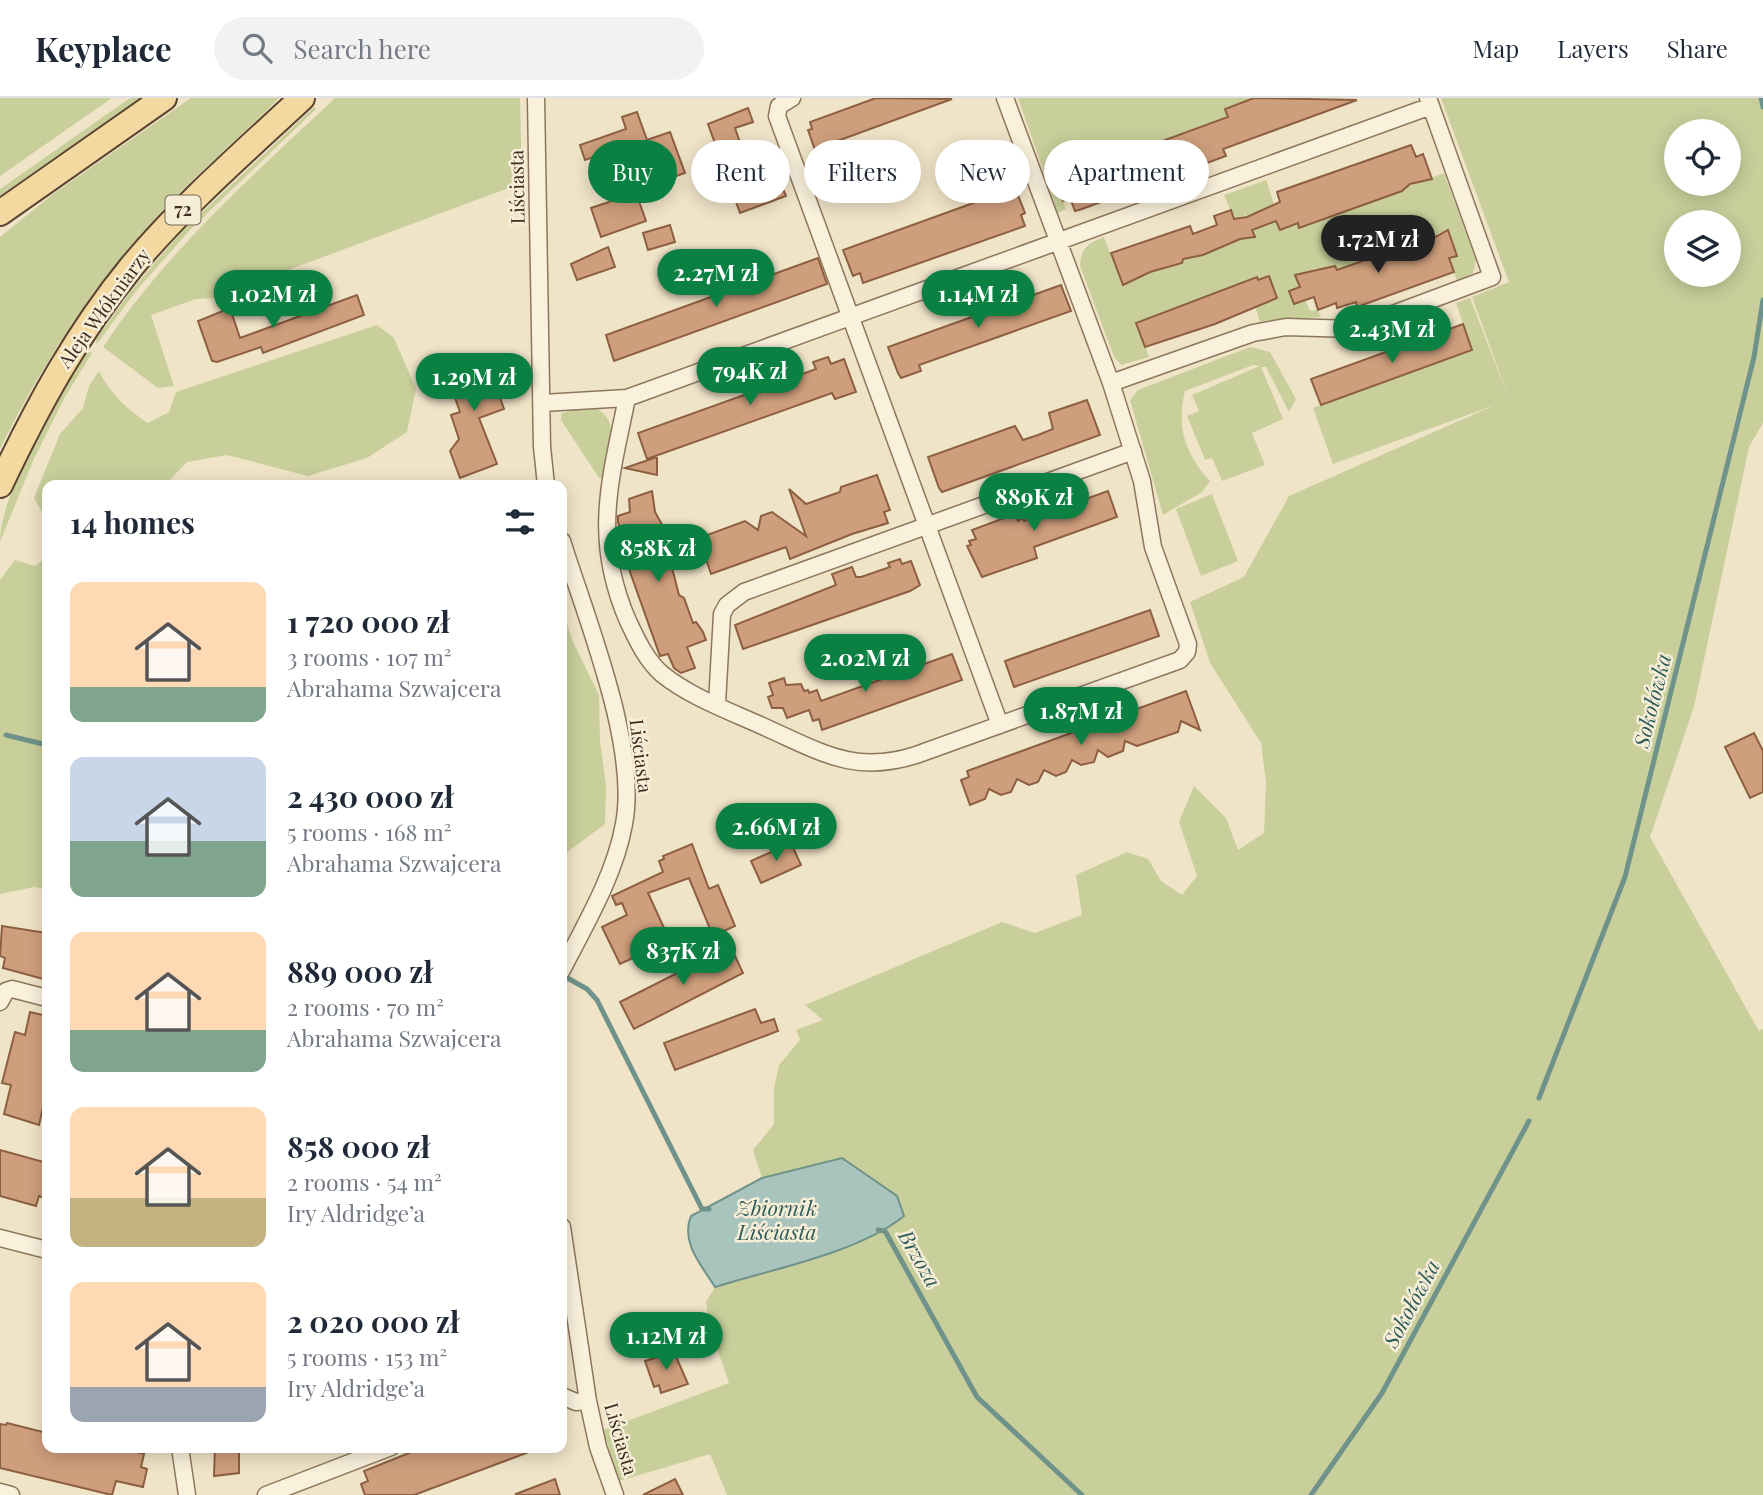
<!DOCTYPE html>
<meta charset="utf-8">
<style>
body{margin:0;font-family:"Playfair Display",serif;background:#f2f2f3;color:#1f2937;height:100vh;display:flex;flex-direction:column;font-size:26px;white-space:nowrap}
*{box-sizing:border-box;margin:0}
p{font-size:23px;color:#747a83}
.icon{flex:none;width:38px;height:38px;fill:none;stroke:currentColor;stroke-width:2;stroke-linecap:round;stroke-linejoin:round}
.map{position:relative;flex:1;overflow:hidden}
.details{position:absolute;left:42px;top:382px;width:525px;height:973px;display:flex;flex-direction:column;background:#fff;border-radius:14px;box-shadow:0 4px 18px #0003}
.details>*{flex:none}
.top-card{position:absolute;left:588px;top:42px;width:665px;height:63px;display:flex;gap:14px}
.fabs{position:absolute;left:1664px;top:21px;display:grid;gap:14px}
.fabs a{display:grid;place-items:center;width:77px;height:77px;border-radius:50%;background:#fff;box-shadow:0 4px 18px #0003;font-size:35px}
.price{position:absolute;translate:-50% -60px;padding:0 16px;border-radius:24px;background:#0b8043;color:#fff;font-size:23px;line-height:46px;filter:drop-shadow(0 2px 4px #0008)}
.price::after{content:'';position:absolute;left:50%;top:42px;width:21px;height:16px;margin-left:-10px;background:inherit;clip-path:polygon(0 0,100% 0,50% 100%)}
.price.active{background:#222;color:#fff}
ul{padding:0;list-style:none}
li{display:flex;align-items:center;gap:21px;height:175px;padding:0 28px}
li span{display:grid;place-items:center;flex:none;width:196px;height:140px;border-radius:14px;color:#555}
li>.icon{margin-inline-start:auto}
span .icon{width:84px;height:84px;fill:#fffc;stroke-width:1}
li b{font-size:30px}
h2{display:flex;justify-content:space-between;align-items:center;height:84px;padding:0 28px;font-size:30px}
.tag{padding:0 24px;border-radius:32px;background:#fff;box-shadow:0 4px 18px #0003;font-size:24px;line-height:63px}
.tag.active{background:#0b8043;color:#fff}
header{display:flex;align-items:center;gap:42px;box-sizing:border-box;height:98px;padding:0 35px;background:#fff;border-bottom:2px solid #e0e1e3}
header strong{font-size:33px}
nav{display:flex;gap:38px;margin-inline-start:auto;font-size:24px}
.search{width:490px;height:63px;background:#f2f2f3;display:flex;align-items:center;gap:18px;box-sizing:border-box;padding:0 24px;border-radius:38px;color:#747a83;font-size:26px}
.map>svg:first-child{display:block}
.green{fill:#c9cf9b;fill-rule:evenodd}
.water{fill:#a9c4bc;stroke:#6f938a;stroke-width:2}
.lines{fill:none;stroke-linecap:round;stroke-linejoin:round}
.stream{stroke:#6f938a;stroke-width:5}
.building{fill:#cf9f7d;stroke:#8d5f41;stroke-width:2}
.street-casing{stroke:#8d765c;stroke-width:19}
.primary-casing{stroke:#5b4430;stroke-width:28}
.street{stroke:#faf1dc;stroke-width:16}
.primary{stroke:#f3d9a0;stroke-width:24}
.labels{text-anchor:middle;stroke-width:5;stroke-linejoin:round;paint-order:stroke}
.shield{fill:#f7eed8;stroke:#756857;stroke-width:2}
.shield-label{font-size:18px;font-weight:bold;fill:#3d2e20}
.street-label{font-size:19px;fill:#3d2e20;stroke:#f7eed8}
.water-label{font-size:21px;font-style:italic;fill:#2f5d5a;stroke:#f7eed8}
</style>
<header>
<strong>Keyplace</strong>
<div class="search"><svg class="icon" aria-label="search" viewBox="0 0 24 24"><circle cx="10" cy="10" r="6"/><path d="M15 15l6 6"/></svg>Search here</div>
<nav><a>Map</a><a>Layers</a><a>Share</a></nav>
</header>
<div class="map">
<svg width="1763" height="1397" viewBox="0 0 1763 1397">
<rect width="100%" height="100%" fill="#f0e4c8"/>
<!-- green -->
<path class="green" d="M0,0H112L0,78Z
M130,0H140L0,98V91Z
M191,0H279C237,43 190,81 150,126C88,194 41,269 0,351V139L53,96Z
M335,0H520L522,85L213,200L196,201L151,217L174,288L158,290L103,249C166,154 253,77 335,0Z
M1018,0H1254L1225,10L1228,19L1056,82L1066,111L1058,115Z
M1441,0H1763V325L1749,349L1694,609L1650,739L1759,933L1763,931V1397H727L710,1356L619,1383L603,1332L729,1285L709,1227L706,1204L715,1189L857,1145L842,1060L762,1080L753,1052L774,1026V990L779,967L800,942L796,932L823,922L805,907L1002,824L1035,835L1082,817L1076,777L1127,754L1148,761L1161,783L1182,797L1197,778L1179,724L1194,688L1226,720L1238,752L1264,735L1266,684L1261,645L1210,565L1190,504L1244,479L1289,398L1495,307L1333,366L1313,310L1472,252L1456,205L1470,200L1509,301L1472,199L1509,184ZM1676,33H1729V86H1676ZM1676,124H1729V177H1676Z
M314,9L316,11L190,132L136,193L97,246L96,241L130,194L181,134Z
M1444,75L1476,162L1473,175L1457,183L1449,160L1457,157L1447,133L1430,142L1410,146L1404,151L1401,149L1386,157L1382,156L1337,172L1317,174L1315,170L1310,175L1296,177L1300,189L1289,194L1294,206L1305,202L1310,213L1318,212L1321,219L1260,224L1255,208L1277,201L1269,178L1136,225L1149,259L1121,267L1114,259L1080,168C1081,150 1088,145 1104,139L1122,187L1143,176L1181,165L1183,161L1203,157L1240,141L1254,139L1247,117L1234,121L1224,97L1266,82L1274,106L1271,107L1264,127L1276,123L1280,132L1297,123L1299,129Z
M377,227L394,240L416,291L407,334L367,360L308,378L227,357L187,364L165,387H47V423L34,400L60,336L83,310L89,288L99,273C110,296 127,311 148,325L169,314L176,294Z
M1250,249L1270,254L1296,301L1289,314L1266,269H1261L1283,321L1252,335L1265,367L1222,383L1212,360L1205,362L1187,318L1199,313L1192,297L1260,268L1253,267L1185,293C1176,329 1185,356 1210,383L1202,394L1163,417L1130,302L1138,292Z
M87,254L92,255L65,299L33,363L0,444C0,394 59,297 87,254Z
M598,311C622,326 607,357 603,380H599L561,322V316L571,312Z
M1212,396L1238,463L1201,478L1176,411Z
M47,459V791L34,789L0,796V482L15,462L35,468Z
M562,510L573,544L599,597L600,643L606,687L605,726L562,758Z"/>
<!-- water -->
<path class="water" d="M842,1060L897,1098L904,1118C858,1155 772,1171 715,1189C702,1168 680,1144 691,1118L762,1080Z"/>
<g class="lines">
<!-- stream -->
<path class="stream" d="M1761,0L1763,9
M6,637L47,647
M562,877L587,891L597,902L702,1111H709
M1539,1000L1625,779L1754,259L1763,202
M878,1132L885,1133L977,1299L1082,1397
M1311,1397L1382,1295L1529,1023"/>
</g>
<!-- building -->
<path class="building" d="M876,0L952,1L829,46L832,53L817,58L808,32L812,31L810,24Z
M1254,0L1357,2L1223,51L1226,58L1082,111L1075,113L1070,100L1063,103L1056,82L1228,19L1225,11Z
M748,10L753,24L735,30L744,56L765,48L786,98L740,115L708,26Z
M637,14L647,42L670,34L685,75L651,87L641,59L626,64L624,58L617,60L614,52L585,62L580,47L626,31L622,19Z
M1411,47L1416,59L1423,56L1432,81L1410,86L1402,93L1299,130L1298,125L1280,132L1276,123L1252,132L1255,139L1240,141L1203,157L1183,161L1182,165L1150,174L1123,187L1111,155L1190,128L1193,136L1217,127L1214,118L1231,112L1234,121L1247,119L1280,104L1277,94Z
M1010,77L1025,115L1021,117L1025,128L863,185L860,175L853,178L843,152L990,99L1000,93L996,82Z
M636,95L646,123L601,139L591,110Z
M670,127L675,144L648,152L643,135Z
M1448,132L1457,158L1449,160L1454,174L1357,209L1356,204L1337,210L1336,205L1318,212L1314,199L1294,206L1289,193L1300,189L1295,177L1335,168L1337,172L1419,143L1430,142Z
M608,149L615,169L577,182L571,166Z
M818,160L827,186L614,263L606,237Z
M1269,178L1277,200L1215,226L1145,249L1136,225L1257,179L1258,182Z
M1061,187L1071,213L919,267L921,273L901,280L898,275L888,249Z
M357,197L364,217L263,255L261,249L217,264L212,263L198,223L230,210L240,240Z
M1463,226L1472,252L1321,307L1311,281Z
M498,259L505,276L499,278L504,292L498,294L504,311L479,320L497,366L460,380L450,353L459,341L451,317L460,314L448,280L439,284L435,271L446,266L450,277Z
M828,259L831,266L844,261L856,294L835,301L832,295L647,361L638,335L761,291L757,279L772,273L776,286L816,271L813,264Z
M1087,302L1100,337L942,394L939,390L928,359L1015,328L1023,342L1038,337L1053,331L1049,315Z
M657,359V377L625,370Z
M877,377L890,412L884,414L888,425L852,436L790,461L786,449L711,476L699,440L745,423L758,432L761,418L772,414L806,438L789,391L806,406L840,394L841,389Z
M652,393L655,414L665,432L660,445L665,460L670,462L679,497L684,500L693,525L696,524L703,534L706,542L687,549L695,570L681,575L674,570L668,556L660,558L624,457L629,455L618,424V418L630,414L629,401Z
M1108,393L1117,419L1034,449L1037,460L982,479L967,448L971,447L969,443L976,441L972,432L1015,416L1018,423L1023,420L1024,423Z
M900,461L902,466L911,463L920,487L910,493L743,551L735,527L836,487L832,476L852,469L856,479H861L890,469L888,465Z
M1150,512L1159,538L1014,589L1005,563Z
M952,556L962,582L822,632L819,621L813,623L809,612L787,620L783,610H772L768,599L773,597L769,585L784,580L786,587L801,586L804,593L808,592L809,595L817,592L821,603Z
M1186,593L1200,632L1181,623L1178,634L1137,648L1125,643L1123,653L1108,659L1098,652L1094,664L1081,667L1072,662L1066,674L1056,678L1044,672L1038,684L1029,687L1017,681L1011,694L1001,697L989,691L985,701L970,707L961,682L969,679L967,673Z
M1754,635L1763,653V694L1750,700L1725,649Z
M791,745L801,767L761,785L751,763Z
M692,746L709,791L718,787L735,828L713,838L689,780L648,795L670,843L620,866L602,829L627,817L622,805L616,807L612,798L663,774L659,763L664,761L663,758Z
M2,828L47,835V882L3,870L5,860L0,858Z
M729,845L743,875L634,931L620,904L709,859L707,855Z
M755,911L761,925L774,921L778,933L675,972L664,945Z
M30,914L47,918V992L39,1027L4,1016L11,987L2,985L15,934L25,937Z
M0,1052L47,1065V1101L39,1098L36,1108L0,1098Z
M674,1254L688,1286L661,1295L659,1287L654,1289L645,1263Z
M7,1325L47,1335V1349H117L144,1356L141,1369L147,1371L143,1389L116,1383L112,1397L0,1370V1326L6,1327Z
M215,1349H239V1375L214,1378Z
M424,1349H537V1351L414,1397H365L361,1386L368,1383L364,1373Z
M555,1381L560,1397H517L516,1396Z
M675,1381L683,1397H643Z"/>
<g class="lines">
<defs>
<path id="street" d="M536,0L542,349L546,387
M792,0L779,8L777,18L1000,627
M1111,285L1253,235L1286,229L1353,231L1492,179L1428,0
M627,300C610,383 592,440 628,523C637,542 646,562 662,576C693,601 735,615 771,632C824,656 857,676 916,657L1180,562L1187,554L1188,546L1153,449L1142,383L1111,285L1005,0
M543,305L627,300L1431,8
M562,443C586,520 639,648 624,726C615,777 585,827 562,872
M717,606L722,516L727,507L744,494L1133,353
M0,904L6,893L12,891L47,900
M562,1129L588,1303L598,1349L615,1397
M0,1140L47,1152
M562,1298L576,1304L588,1303
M180,1349L187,1397
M0,1394L11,1397
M266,1397L391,1349"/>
<path id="primary" d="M0,115L164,0
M0,387C37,309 77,235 132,168C183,107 244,54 302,0"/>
</defs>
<!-- street casing -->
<use href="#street" class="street-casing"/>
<!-- primary casing -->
<use href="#primary" class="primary-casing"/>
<!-- street -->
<use href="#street" class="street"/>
<!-- primary -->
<use href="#primary" class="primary"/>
</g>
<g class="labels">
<!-- shield labels -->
<rect class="shield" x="165.5" y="97.5" width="35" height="29" rx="5"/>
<g class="shield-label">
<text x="183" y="118">72</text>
</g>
<!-- street labels -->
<g class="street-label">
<text transform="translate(517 89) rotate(-91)" y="7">Liściasta</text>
<text transform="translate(104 210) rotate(-54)" y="7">Aleja Włókniarzy</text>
<text transform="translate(641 658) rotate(83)" y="7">Liściasta</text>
<text transform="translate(621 1341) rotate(74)" y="7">Liściasta</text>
</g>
<!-- water labels -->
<g class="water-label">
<text transform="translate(1653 603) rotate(-76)" y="7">Sokołówka</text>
<text x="777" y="1118">Zbiornik<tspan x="777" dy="24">Liściasta</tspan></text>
<text transform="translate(919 1161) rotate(60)" y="7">Brzoza</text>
<text transform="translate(1412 1206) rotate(-62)" y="7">Sokołówka</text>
</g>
</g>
</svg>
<div class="fabs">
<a><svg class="icon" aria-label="locate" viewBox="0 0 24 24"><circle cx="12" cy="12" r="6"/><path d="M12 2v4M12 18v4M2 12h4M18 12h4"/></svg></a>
<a><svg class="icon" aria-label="layers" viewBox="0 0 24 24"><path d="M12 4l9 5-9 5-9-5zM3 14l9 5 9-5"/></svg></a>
</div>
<b class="price active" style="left:1378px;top:177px">1.72M zł</b>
<b class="price" style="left:716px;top:211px">2.27M zł</b>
<b class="price" style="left:273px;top:232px">1.02M zł</b>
<b class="price" style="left:978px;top:232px">1.14M zł</b>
<b class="price" style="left:1392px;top:267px">2.43M zł</b>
<b class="price" style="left:750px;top:309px">794K zł</b>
<b class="price" style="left:474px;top:315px">1.29M zł</b>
<b class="price" style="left:1034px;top:435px">889K zł</b>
<b class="price" style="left:658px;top:486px">858K zł</b>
<b class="price" style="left:865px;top:596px">2.02M zł</b>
<b class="price" style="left:1081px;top:649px">1.87M zł</b>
<b class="price" style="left:776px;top:765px">2.66M zł</b>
<b class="price" style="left:683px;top:889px">837K zł</b>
<b class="price" style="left:666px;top:1274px">1.12M zł</b>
<div class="top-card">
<a class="tag active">Buy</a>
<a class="tag">Rent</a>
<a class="tag">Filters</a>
<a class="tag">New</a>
<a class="tag">Apartment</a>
</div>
<section class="details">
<h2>14 homes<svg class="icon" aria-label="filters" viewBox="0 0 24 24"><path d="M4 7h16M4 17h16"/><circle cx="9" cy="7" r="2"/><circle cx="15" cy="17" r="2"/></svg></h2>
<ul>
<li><span style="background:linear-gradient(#ffd9b3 75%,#7fa58c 0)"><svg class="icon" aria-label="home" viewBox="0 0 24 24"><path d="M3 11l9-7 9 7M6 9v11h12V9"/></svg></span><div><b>1 720 000 zł</b><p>3 rooms · 107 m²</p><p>Abrahama Szwajcera</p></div></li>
<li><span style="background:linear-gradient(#c9d6e8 60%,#7fa58c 0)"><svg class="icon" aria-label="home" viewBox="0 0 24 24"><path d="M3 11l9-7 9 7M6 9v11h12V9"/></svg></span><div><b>2 430 000 zł</b><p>5 rooms · 168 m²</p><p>Abrahama Szwajcera</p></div></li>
<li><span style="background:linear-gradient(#ffd9b3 70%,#7fa58c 0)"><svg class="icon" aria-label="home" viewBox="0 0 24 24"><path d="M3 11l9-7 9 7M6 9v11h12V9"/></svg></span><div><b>889 000 zł</b><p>2 rooms · 70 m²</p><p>Abrahama Szwajcera</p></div></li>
<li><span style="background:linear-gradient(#ffd9b3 65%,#c2b280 0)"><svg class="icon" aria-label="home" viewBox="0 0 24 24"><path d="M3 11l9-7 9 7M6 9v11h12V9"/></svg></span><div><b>858 000 zł</b><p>2 rooms · 54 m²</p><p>Iry Aldridge’a</p></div></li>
<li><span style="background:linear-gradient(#ffd9b3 75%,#9aa5b1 0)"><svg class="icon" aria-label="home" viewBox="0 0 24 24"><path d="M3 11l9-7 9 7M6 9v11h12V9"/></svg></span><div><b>2 020 000 zł</b><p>5 rooms · 153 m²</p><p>Iry Aldridge’a</p></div></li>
</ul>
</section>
</div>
